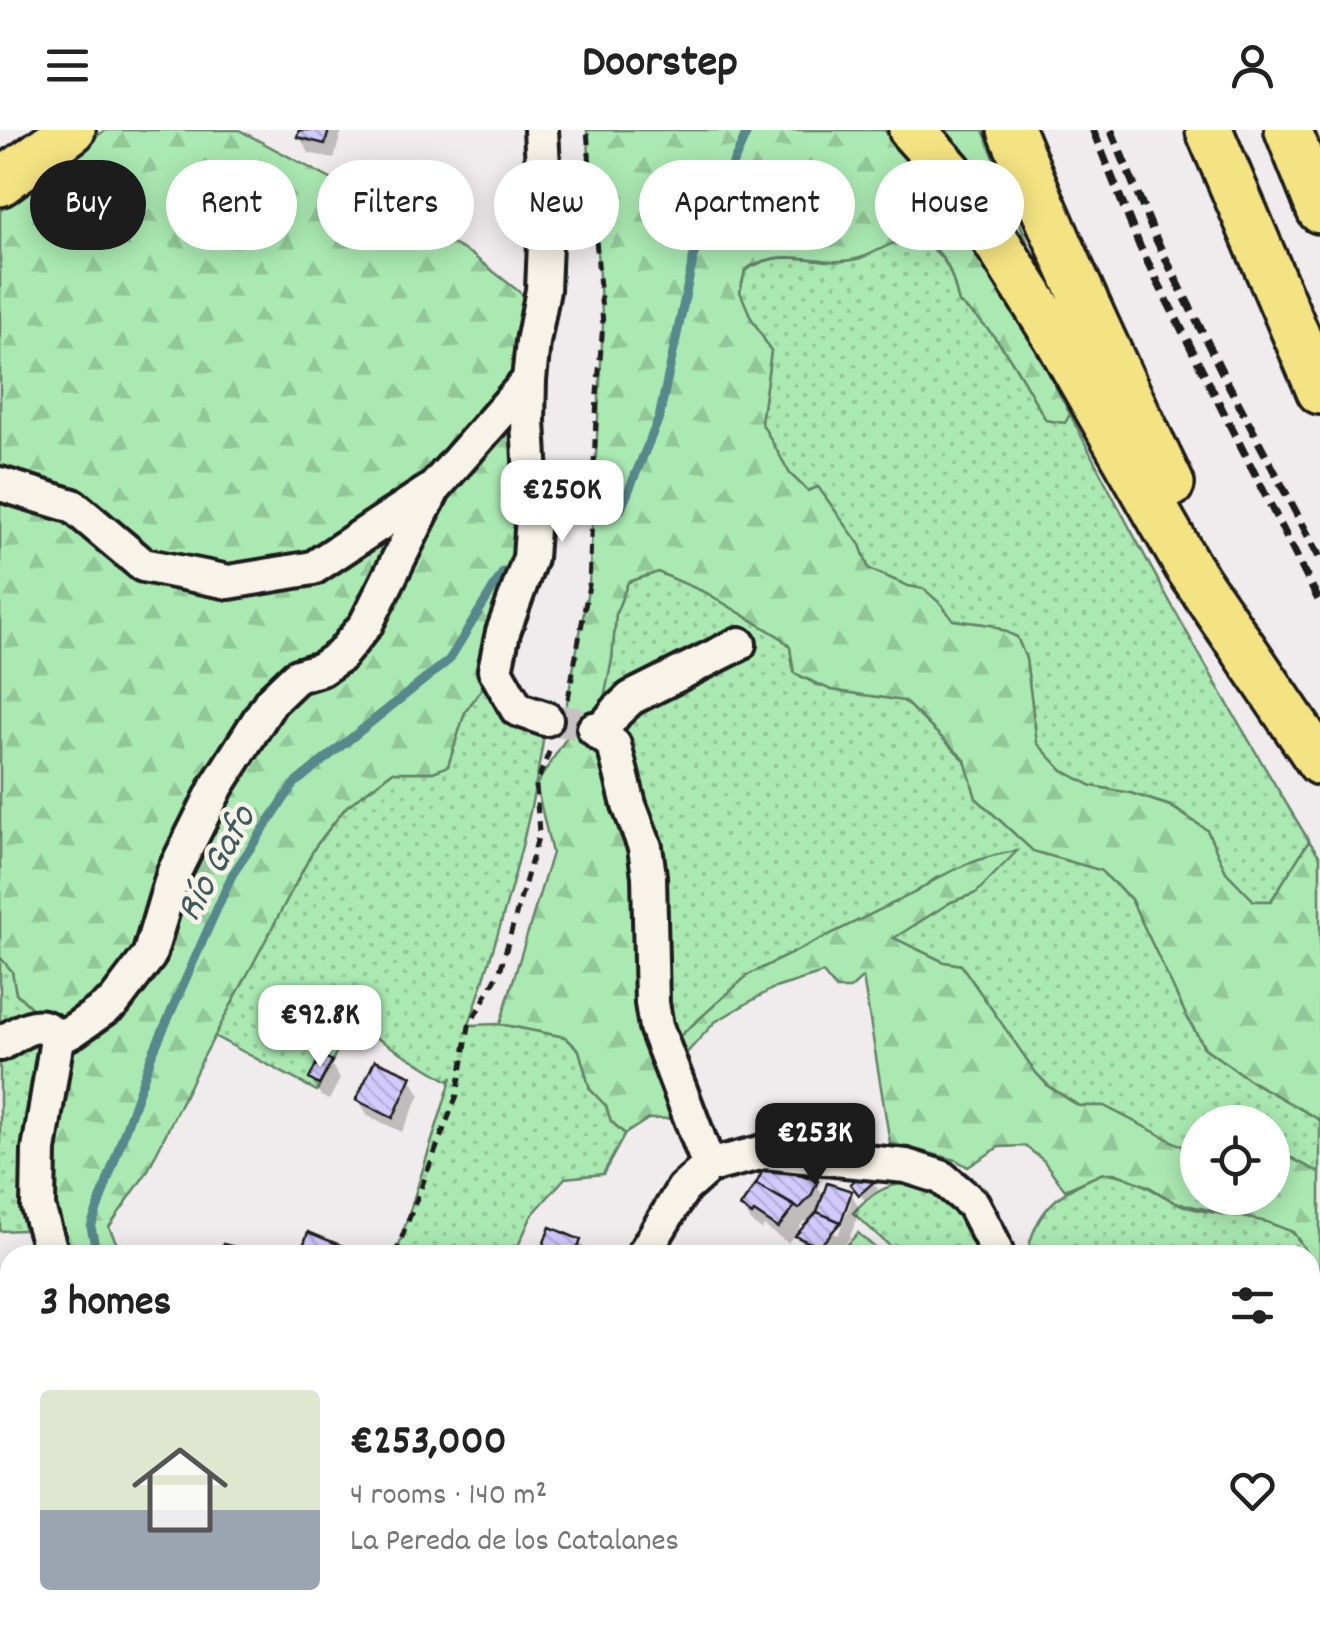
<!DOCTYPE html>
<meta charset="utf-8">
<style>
body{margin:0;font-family:Dekko,sans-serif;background:#f6f6f6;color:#222;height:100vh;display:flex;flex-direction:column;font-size:38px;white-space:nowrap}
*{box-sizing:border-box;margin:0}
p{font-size:32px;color:#767676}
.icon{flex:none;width:55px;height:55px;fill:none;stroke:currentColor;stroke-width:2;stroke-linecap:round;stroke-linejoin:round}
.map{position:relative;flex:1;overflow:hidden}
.sheet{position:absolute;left:0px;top:1115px;width:1320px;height:392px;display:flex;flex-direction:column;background:#fff;border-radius:30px 30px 0 0;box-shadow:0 5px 25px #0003}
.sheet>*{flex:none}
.top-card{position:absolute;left:30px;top:30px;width:1260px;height:90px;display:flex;gap:20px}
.buttons{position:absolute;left:1180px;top:975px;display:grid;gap:20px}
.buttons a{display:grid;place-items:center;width:110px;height:110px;border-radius:50%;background:#fff;box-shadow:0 5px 25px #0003;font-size:50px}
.price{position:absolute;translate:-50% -85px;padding:0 22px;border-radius:20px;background:#fff;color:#222;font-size:32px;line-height:65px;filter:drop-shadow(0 2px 5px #0008)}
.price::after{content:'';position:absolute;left:50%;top:60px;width:30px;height:22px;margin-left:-15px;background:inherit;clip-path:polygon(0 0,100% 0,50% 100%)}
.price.current{background:#1c1c1c;color:#fff}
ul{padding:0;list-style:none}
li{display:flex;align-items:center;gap:30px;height:250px;padding:0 40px}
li+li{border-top:2px solid #e0e0e0}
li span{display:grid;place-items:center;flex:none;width:280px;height:200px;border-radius:10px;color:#555}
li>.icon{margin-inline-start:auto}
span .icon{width:120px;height:120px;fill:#fffc;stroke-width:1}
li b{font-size:42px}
h2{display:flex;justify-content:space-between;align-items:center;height:120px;padding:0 40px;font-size:42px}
.pill{padding:0 35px;border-radius:45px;background:#fff;box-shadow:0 5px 25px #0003;font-size:35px;line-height:90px}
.pill.current{background:#1c1c1c;color:#fff}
header{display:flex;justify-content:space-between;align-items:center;height:130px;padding:0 40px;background:#fff;font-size:45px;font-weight:700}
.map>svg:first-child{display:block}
.built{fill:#e7e1f1}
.grass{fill:url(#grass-dots);stroke:#638367;stroke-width:2.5}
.forest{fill:url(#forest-firs);stroke:#638367;stroke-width:2.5}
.park{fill:url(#park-tufts);stroke:#638367;stroke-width:2.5}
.pitch{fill:#aaeab2;stroke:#638367;stroke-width:2.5}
.shadow{fill:#0003;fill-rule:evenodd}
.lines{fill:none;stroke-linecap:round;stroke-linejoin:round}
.stream{stroke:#57888c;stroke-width:9}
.building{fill:url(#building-back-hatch);stroke:#1c1c1c;stroke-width:2.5}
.minor-tunnel{stroke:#c6c2c2;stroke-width:32;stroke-dasharray:32 16;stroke-linecap:butt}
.minor-casing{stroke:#1c1c1c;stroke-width:40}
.highway-casing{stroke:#1c1c1c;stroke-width:52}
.path{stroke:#1c1c1c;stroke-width:5;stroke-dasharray:10 8;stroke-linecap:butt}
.minor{stroke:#f7f3e8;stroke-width:32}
.highway{stroke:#f4e382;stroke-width:45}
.rail{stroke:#1c1c1c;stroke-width:8;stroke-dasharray:15 8;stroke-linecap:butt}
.labels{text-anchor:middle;stroke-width:9;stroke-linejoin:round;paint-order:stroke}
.water-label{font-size:40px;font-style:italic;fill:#3f5b5d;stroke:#f7f3e8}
</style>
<header><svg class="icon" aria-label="menu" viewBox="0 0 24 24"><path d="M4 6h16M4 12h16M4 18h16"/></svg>Doorstep<svg class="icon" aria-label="person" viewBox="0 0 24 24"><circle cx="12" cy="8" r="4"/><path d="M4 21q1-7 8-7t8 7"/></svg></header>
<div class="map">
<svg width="1320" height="1506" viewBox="0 0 1320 1506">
<defs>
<pattern id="grass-dots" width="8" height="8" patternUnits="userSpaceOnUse" patternTransform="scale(2.5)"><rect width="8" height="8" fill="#aaeab2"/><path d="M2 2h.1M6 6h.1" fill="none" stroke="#92c898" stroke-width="1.8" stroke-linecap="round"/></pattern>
<pattern id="forest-firs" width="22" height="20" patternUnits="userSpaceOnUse" patternTransform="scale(2.5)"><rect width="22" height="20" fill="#aaeab2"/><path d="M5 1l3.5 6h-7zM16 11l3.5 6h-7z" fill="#92c898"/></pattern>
<pattern id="park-tufts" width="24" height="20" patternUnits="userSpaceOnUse" patternTransform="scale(2.5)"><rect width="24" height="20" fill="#aaeab2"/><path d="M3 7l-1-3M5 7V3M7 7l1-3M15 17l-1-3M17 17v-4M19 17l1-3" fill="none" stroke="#92c898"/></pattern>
<pattern id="building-back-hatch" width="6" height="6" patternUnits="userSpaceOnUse" patternTransform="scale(2.5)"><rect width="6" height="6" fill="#d2c9fc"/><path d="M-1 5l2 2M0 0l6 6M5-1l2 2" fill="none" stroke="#b4acd7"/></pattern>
</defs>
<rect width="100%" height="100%" fill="#f0ebec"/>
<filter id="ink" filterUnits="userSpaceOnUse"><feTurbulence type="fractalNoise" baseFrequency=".01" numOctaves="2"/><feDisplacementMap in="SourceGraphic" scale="20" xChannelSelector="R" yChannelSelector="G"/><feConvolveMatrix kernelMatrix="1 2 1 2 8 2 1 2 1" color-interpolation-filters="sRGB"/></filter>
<g filter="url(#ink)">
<!-- built -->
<path class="built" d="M1320,1309V1506H1021L1018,1498H1310V1311Z"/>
<!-- grass -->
<path class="grass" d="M911,108C946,120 951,140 959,173C1002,204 1020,246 1046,290L1064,293L1070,284C1144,429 1224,572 1309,711L1271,771H1254L1226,742L1207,700L1171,676L1130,663L1092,656L1062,640L1037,613L1026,529L1017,507L991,495L953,490L941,474L924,460L908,456L869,439L860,415L818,357L808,361L790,344L761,292L771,221L751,188L740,162L745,141C789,112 819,140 860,128C867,126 874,121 881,118C890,113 901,111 911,108Z
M658,442L707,463L780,507L790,517L794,543L818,555L904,571L965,630L976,668L1033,721L1100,740L1131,769L1187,887L1204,918L1251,951L1320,990V1043L1282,1023L1273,1021L1272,992H1198L1197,1024L1104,976H1079L1049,956L1036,943L961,835L944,832L893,808L951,772L976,763L939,746L916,762L748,845L678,908L671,899L601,582L612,529L616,483L628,452Z
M495,540L546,589C533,694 502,794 469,895L500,894L565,907L579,920L590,959L606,976L611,991L625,1004L603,1044L565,1048L532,1085L514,1125H396L452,947L449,951L351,893L317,961L214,906L315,717L346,677L392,642H433L448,636L465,582Z
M0,827L12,841L16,863L35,881L46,898L45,1099L0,1101Z
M1103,1043C1132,1044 1150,1060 1175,1072C1211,1089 1255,1081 1290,1101C1298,1106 1304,1117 1310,1125H1027C1036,1078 1060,1061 1103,1043Z
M906,1052C950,1066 964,1081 979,1125H900L853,1083C869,1065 882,1057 906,1052Z
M1310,1125L1320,1141V1309L1310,1311Z
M0,1237L10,1239V1362L0,1369Z
M621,1498H720L729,1506H623Z"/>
<!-- forest -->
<path class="forest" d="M105,0H239L471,124L540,178L533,386L495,540L465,582L448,636L433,642H392L346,677L315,717L203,928L147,1042L109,1097L122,1125H52L57,909L35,881L16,863L12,841L0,827V81Z
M587,0H884C914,33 943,66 968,102C1008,158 1038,223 1070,284L1065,293L1046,290C1020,246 1002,204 959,173C954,152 948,123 926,113C900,102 883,121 860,128C819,140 789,112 745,140L740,162L751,188L771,221L761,292L790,344L808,361L818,357L860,415L869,439L908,456L924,459L941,474L953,490L991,495L1017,507L1026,529L1037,613L1062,640L1092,656L1130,663L1170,676L1207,700L1226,742L1254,771H1271L1309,711L1320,727V990L1251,951L1205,918L1187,887L1131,769L1100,740L1033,721L976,668L965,630L904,571L831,560L794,543L790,517L780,507L707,463L658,442L628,452L616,483L612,529L601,582L614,615L652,873L691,988L648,989L625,1004L611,991L606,976L590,959L579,920L565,907L500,894L552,723L536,655L576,593L566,578L589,455L603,195Z
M938,0H983L1034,129L983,55Z
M1017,721L976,763L951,772L894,808L944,832L961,835L1036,943L1049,957L1079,976H1104L1197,1024L1198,1068H1272L1273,1021L1281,1023L1320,1043V1141L1293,1102L1267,1092L1176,1073L1148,1056L1115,1043H1103L1065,1060L1043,1030L1025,1016L999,1017L968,1037L956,1030L890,1013L863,847L850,859H836L823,843L772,859L715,892L682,928L678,908L748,845L916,762C946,741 981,726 1017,721Z"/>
<!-- park -->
<path class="park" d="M10,1382V1498H621L623,1506H0V1387Z
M906,1498H995L998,1506H899Z"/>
<!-- pitch -->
<path class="pitch" d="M858,1103L883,1125H838Z"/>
<!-- shadow -->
<path class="shadow" d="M301,0H342L334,29L309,23L299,6Z
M330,932L340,949L329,970L321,966L312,949Z
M410,948L420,965L402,1002L368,986L359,970Z
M867,1043L878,1059L865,1070L857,1062Z
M816,1053L824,1068L851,1063L860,1080L849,1109L835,1125H813L807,1122L798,1107L809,1094L804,1091L788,1113L764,1096L762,1100L752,1093L743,1077ZM846,1072H851L838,1105L834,1103Z
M580,1112L587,1125H541Z
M1320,1437V1495L1310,1484V1451Z
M881,1498H922L914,1506H874Z"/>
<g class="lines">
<!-- stream -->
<path class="stream" d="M621,379L659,288L696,116L748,0
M97,1125L91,1097L151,927L232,745L295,653L449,530L503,442
M89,1506L93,1498"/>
</g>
<!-- building -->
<path class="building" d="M299,0H329L325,14L297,7Z
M321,925L332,931L319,955L309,949Z
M375,930L412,946L393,988L356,970Z
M767,1032L818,1051L811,1066L799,1079L756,1054Z
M867,1040L876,1050L859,1065L850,1054Z
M827,1053L852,1061L841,1092L817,1082Z
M756,1054L795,1076L778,1098L754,1082L752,1085L740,1077Z
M817,1082L841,1092L819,1117L795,1106Z
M550,1097L581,1110L575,1125H539Z
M308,1102L345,1117L342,1125H300Z
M223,1114L255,1122L254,1125H221Z
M1320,1433V1482L1310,1475V1447Z
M878,1498H899L891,1506H870Z"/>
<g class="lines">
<!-- minor-tunnel -->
<path class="minor-tunnel" d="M546,589L576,593L594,599"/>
<defs>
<path id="minor" d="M541,0L546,90L543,160L533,212L529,250L528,291L533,386L530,428L503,502L495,540L517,579L546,589
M0,354L73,376L143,435L229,452L313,438L434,358L529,250
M594,599L614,615L629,675L645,717L649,746L652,873L656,897L709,1036
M599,604L617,581L631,568L739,514
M57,909L74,900L114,872L149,826L174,742L217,656L271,571L297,546L321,539L340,526L366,494L434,358
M0,914C19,904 40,883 57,909L39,1020L38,1077L52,1125
M643,1125L683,1059L709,1036L764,1022L906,1036L941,1047L973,1074L992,1111L997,1125
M0,1369L10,1362
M1004,1498L1007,1506"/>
<path id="highway" d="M912,0L949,41L972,73L1059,211L1188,437L1320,632
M1011,0C1060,120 1114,237 1171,354
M1209,0L1320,261
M1288,0L1320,80
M0,53L72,0"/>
</defs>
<!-- minor casing -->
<use href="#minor" class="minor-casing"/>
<!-- highway casing -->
<use href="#highway" class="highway-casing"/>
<!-- path -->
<path class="path" d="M568,569L589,455L597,264L603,194L587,0
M395,1125L457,965L469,896L500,841L539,704L536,655L551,617
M575,1498V1506
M241,1506L245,1498
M530,1506L533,1498"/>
<!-- minor -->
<use href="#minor" class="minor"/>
<!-- highway -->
<use href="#highway" class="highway"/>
<!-- rail -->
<path class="rail" d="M1093,0L1140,117L1320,473
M1111,0L1157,111L1224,246L1320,428"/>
</g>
</g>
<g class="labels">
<!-- water labels -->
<g class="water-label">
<text transform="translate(213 732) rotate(-61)" y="14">Río Gafo</text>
</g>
</g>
</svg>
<div class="buttons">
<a><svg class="icon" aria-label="locate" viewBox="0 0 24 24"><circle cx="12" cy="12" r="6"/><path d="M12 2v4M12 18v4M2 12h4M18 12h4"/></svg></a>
</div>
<b class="price" style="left:562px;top:415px">€250K</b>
<b class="price" style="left:320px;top:940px">€92.8K</b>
<b class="price current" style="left:815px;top:1058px">€253K</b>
<div class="top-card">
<a class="pill current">Buy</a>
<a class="pill">Rent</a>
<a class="pill">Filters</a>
<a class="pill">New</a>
<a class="pill">Apartment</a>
<a class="pill">House</a>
</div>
<section class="sheet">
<h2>3 homes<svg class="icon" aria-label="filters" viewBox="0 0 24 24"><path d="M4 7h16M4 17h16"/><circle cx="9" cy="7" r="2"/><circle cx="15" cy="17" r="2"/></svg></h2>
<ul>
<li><span style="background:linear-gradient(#dfe7d0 60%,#9aa5b1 0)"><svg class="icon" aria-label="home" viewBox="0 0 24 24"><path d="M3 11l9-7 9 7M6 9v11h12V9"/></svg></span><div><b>€253,000</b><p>4 rooms · 140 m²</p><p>La Pereda de los Catalanes</p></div><svg class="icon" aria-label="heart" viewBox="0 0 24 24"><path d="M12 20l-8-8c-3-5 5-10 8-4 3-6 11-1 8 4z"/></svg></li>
</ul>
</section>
</div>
